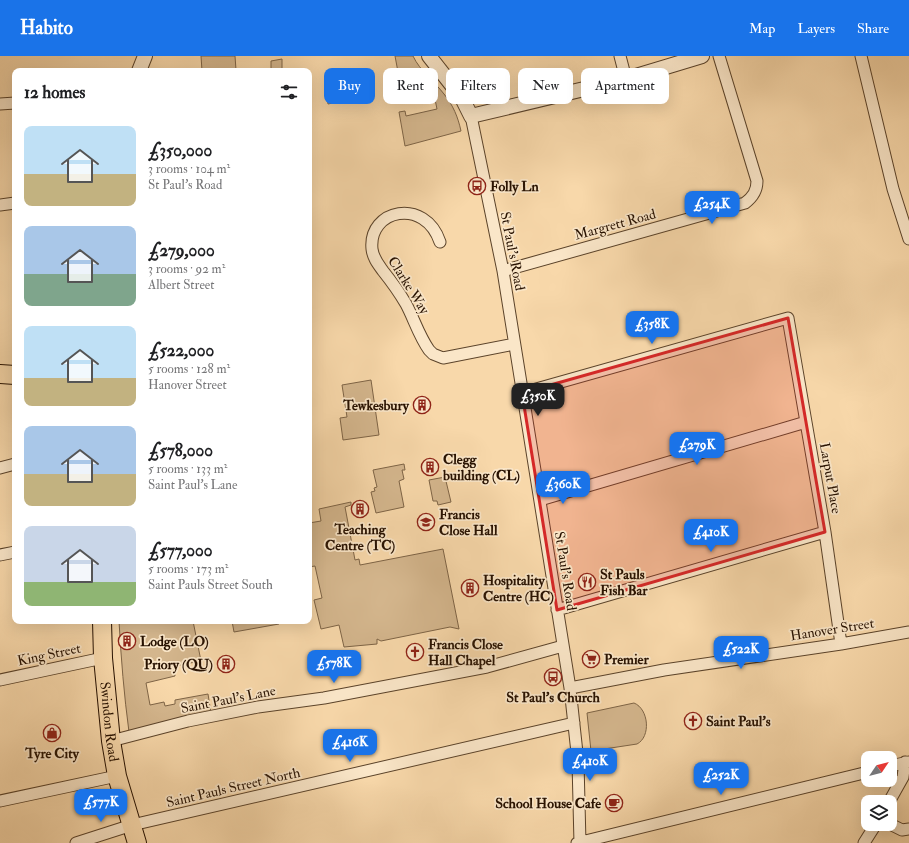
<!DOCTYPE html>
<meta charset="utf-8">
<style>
body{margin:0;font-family:"IM FELL Double Pica",serif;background:#f2f2f2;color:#202124;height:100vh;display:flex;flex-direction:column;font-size:15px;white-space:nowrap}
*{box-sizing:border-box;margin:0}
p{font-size:13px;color:#757577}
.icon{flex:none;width:22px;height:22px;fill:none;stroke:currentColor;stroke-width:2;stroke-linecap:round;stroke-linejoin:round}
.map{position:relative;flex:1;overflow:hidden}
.panel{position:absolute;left:12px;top:12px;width:300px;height:556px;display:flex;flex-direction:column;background:#fff;border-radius:8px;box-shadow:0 4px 16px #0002}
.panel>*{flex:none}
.banner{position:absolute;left:324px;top:12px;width:380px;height:36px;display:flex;gap:8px}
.needle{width:26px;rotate:55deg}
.buttons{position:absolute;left:861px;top:695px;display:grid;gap:8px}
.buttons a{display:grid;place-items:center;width:36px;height:36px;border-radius:8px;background:#fff;box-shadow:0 4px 16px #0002;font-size:20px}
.price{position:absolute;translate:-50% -34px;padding:0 9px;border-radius:8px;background:#1a73e8;color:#fff;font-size:13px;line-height:26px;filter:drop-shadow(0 1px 2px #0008)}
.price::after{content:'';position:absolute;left:50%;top:24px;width:12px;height:9px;margin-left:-6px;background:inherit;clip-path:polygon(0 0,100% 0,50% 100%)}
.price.active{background:#222;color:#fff}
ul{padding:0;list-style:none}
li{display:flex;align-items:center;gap:12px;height:100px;padding:0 12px}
li span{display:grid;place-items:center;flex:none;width:112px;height:80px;border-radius:8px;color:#555}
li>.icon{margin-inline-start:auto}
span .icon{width:48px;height:48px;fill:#fffc;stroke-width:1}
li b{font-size:17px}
h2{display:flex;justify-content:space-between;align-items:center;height:48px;padding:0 12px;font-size:17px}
.pill{padding:0 14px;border-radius:8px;background:#fff;box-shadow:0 4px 16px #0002;font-size:14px;line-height:36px}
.pill.active{background:#1a73e8;color:#fff}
header{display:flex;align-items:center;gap:24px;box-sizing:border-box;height:56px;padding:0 20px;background:#1a73e8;color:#fff}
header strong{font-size:19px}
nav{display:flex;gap:22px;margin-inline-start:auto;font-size:14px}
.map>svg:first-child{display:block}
.green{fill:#d4b68d;stroke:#7e6446}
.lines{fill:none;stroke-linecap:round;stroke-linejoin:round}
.minor-casing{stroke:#5b432a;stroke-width:13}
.tertiary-casing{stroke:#5b432a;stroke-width:16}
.trunk-casing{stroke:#271100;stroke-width:20}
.minor{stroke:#fae6c8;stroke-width:11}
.tertiary{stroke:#fae6c8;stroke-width:14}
.trunk{stroke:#f8d8aa;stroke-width:18}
.marked{fill:#d62828;fill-opacity:0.2;stroke:#d62828;stroke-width:3;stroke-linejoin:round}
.labels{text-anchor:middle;stroke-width:3.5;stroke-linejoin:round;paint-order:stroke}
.poi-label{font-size:14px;font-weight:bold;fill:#271100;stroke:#fae6c8;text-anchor:start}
.street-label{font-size:14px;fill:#271100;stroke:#fae6c8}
</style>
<header>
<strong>Habito</strong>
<nav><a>Map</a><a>Layers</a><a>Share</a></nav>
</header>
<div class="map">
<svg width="909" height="787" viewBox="0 0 909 787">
<rect width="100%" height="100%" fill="#f8d8aa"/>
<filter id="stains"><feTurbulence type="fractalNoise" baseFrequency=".005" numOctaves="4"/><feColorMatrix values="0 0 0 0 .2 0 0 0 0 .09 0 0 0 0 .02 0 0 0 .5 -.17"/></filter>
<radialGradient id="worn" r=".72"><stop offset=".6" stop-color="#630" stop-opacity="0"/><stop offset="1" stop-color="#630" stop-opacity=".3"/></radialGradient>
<!-- green -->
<path class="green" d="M201,0H235L236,14L202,15Z
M395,0H413C420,15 434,25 444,38C453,49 458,61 461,75L405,90L399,56L405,55L406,60L437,53L432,29L403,35V37L396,38L392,17L398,16Z
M282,3V15H271V5Z
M358,27L361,41L328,48L327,42L333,33Z
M371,324L379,379L343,384L340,362L347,361L342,329Z
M404,408L405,414H402L404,423L399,425L404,451L376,457L371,436L375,435L374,432L377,431L373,414Z
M445,421L451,446L438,449L437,445H433L429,424Z
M351,446V449L345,451L355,504L359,503L360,509L443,493L459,573L450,571L381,585L377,583V588L344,591L339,569L321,573L314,544L322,542L315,510L309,511V467L321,465L319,453Z
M119,565H193L201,605L174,610L175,620L146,627L150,649L164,646L165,650L175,648V644L208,638L211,657L129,676C124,639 121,602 119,565Z
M232,565H278L279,568L234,576Z
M634,647C649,653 651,681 637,688L591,695L587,657Z"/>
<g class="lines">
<defs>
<path id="minor" d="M620,0L626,23
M861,0L893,133L909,183
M0,48L15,47
M471,60L503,215L570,632L578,706L580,787
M0,149L15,147
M440,186C425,141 368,153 372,193C373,202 378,208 383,215C391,225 399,236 406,248C414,263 419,280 429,294L433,298L443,302L514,288
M503,215L745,147C753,141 757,135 757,125L719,0
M522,337L788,262L825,476L841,588
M0,412L15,408
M540,444L806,366
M0,499L15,496
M557,554L825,476
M0,624L103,602
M570,632L664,614L841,588L909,576
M111,685L188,665L258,651L324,642L487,611L563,590
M890,710L909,706
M0,745L117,720
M889,746L903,721L905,706
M890,768L902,774L909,773
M76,787L132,769L574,667
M577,787L868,716
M864,787L876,768"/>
<path id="tertiary" d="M429,0L462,42L471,60L626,23L702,0
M139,15L145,0"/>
<g id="trunk">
<path d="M0,318L15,319"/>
<path id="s1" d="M102,565L103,602L111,685L117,720L137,787"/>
</g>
</defs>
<!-- minor casing -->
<use href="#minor" class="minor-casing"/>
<!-- tertiary casing -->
<use href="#tertiary" class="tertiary-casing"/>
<!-- trunk casing -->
<use href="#trunk" class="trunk-casing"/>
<!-- minor -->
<use href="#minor" class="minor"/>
<!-- tertiary -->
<use href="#tertiary" class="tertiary"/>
<!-- trunk -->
<use href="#trunk" class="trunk"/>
</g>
<!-- marked area -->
<path class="marked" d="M788,262L825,476L557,554L522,337Z"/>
<!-- icons -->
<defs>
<symbol id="bus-ring" viewBox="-11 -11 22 22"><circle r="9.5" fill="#fae6c8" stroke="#8f2418" stroke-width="1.5"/><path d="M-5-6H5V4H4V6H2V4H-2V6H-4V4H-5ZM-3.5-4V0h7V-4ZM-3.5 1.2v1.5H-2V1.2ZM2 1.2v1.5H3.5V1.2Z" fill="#8f2418"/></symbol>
<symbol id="building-ring" viewBox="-11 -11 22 22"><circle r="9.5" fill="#fae6c8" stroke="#8f2418" stroke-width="1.5"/><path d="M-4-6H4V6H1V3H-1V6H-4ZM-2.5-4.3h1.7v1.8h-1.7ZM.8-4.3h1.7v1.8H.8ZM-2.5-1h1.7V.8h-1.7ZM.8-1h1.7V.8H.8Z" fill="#8f2418"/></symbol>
<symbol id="university-ring" viewBox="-11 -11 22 22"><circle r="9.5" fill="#fae6c8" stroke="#8f2418" stroke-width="1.5"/><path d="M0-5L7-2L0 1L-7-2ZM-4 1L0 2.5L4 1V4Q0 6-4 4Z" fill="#8f2418"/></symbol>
<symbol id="restaurant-ring" viewBox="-11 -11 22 22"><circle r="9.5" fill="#fae6c8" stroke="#8f2418" stroke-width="1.5"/><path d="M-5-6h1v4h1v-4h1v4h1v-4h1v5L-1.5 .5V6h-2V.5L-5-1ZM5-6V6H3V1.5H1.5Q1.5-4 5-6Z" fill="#8f2418"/></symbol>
<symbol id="church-ring" viewBox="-11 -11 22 22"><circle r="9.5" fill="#fae6c8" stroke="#8f2418" stroke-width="1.5"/><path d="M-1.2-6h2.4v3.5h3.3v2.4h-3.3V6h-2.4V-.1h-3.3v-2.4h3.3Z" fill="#8f2418"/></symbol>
<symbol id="supermarket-ring" viewBox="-11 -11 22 22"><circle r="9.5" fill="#fae6c8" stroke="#8f2418" stroke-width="1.5"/><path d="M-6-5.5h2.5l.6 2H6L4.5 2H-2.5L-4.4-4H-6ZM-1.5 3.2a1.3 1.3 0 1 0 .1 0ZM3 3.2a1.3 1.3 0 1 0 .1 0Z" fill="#8f2418"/></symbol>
<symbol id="shop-ring" viewBox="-11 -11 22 22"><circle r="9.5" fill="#fae6c8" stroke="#8f2418" stroke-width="1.5"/><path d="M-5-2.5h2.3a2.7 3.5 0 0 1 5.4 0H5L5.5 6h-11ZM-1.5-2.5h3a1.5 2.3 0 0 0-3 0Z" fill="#8f2418"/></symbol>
<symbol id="cafe-ring" viewBox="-11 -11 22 22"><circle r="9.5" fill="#fae6c8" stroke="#8f2418" stroke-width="1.5"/><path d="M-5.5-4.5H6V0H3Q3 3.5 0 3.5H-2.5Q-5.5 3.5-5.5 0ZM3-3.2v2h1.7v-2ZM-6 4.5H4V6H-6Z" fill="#8f2418"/></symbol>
</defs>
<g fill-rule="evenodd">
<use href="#bus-ring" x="467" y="120" width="20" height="20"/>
<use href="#building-ring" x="412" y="339" width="20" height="20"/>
<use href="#building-ring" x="420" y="401" width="20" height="20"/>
<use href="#building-ring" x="350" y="443" width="20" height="20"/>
<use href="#university-ring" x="416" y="456" width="20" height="20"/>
<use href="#restaurant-ring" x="577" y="516" width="20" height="20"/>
<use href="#building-ring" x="460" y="522" width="20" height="20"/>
<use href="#building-ring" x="117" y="575" width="20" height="20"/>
<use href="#church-ring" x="405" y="586" width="20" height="20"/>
<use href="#supermarket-ring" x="581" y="593" width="20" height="20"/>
<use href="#building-ring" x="216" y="598" width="20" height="20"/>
<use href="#bus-ring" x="543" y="611" width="20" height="20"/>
<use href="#church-ring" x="683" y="655" width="20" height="20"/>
<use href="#shop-ring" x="42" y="667" width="20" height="20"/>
<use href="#cafe-ring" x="604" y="737" width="20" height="20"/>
</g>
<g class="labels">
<!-- poi labels -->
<g class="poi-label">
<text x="490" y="135">Folly Ln</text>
<text x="409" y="354" text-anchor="end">Tewkesbury</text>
<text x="443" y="408">Clegg<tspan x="443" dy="16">building (CL)</tspan></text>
<text x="439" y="463">Francis<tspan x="439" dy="16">Close Hall</tspan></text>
<text x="360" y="478" text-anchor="middle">Teaching<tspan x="360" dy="16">Centre (TC)</tspan></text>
<text x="600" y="523">St Pauls<tspan x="600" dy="16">Fish Bar</tspan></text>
<text x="483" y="529">Hospitality<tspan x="483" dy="16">Centre (HC)</tspan></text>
<text x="140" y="590">Lodge (LO)</text>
<text x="428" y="593">Francis Close<tspan x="428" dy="16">Hall Chapel</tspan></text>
<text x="604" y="608">Premier</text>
<text x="213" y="613" text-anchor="end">Priory (QU)</text>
<text x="553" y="646" text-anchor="middle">St Paul's Church</text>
<text x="706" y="670">Saint Paul's</text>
<text x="52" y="702" text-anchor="middle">Tyre City</text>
<text x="601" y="752" text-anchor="end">School House Cafe</text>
</g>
<!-- street labels -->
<g class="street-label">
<text transform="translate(615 168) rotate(-15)" y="5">Margrett Road</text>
<text transform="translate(513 195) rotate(79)" y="5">St Paul's Road</text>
<text transform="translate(409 229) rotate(58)" y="5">Clarke Way</text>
<text transform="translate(831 422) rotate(80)" y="5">Larput Place</text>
<text transform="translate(566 515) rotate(81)" y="5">St Paul's Road</text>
<text transform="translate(832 573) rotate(-9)" y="5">Hanover Street</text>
<text transform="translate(49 598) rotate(-12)" y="5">King Street</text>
<text transform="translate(228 643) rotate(-11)" y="5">Saint Paul's Lane</text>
<text dy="5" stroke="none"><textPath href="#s1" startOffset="101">Swindon Road</textPath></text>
<text transform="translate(233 731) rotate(-13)" y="5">Saint Pauls Street North</text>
</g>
</g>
<rect width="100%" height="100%" filter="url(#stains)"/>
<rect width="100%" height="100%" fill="url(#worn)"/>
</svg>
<div class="buttons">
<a><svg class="needle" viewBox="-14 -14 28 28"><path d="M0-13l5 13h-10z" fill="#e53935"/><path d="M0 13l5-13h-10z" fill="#757577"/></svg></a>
<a><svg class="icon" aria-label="layers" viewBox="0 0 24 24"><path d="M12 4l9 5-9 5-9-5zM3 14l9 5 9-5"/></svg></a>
</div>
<b class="price" style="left:712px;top:169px">£254K</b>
<b class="price" style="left:652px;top:289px">£358K</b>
<b class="price active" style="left:538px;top:361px">£350K</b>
<b class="price" style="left:697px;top:410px">£279K</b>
<b class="price" style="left:563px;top:449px">£360K</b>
<b class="price" style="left:711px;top:497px">£410K</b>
<b class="price" style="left:741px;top:614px">£522K</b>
<b class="price" style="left:334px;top:628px">£578K</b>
<b class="price" style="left:350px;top:707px">£416K</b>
<b class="price" style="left:590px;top:726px">£410K</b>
<b class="price" style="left:721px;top:740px">£252K</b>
<b class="price" style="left:101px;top:767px">£577K</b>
<div class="banner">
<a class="pill active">Buy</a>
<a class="pill">Rent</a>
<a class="pill">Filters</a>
<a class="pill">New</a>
<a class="pill">Apartment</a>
</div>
<section class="panel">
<h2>12 homes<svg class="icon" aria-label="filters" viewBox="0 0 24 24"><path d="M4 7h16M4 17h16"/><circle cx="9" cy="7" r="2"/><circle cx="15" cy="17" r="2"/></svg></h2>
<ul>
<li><span style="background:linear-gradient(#bfe0f5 60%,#c2b280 0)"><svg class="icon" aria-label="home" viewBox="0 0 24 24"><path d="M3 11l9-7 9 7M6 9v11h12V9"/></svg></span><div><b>£350,000</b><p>3 rooms · 104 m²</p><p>St Paul's Road</p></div></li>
<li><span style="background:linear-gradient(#a9c7e8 60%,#7fa58c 0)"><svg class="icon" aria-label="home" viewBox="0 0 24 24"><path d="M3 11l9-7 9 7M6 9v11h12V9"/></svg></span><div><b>£279,000</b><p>3 rooms · 92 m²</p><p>Albert Street</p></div></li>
<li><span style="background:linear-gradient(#bfe0f5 65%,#c2b280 0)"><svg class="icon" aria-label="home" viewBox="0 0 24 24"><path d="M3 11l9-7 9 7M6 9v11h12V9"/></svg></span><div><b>£522,000</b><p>5 rooms · 128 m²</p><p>Hanover Street</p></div></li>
<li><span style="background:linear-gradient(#a9c7e8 60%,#c2b280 0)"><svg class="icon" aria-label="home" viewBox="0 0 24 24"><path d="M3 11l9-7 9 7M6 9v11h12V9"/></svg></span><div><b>£578,000</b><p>5 rooms · 133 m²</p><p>Saint Paul's Lane</p></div></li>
<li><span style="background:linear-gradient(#c9d6e8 70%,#8fb573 0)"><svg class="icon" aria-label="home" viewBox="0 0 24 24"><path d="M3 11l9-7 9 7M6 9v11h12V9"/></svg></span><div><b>£577,000</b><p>5 rooms · 173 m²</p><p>Saint Pauls Street South</p></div></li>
</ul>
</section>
</div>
